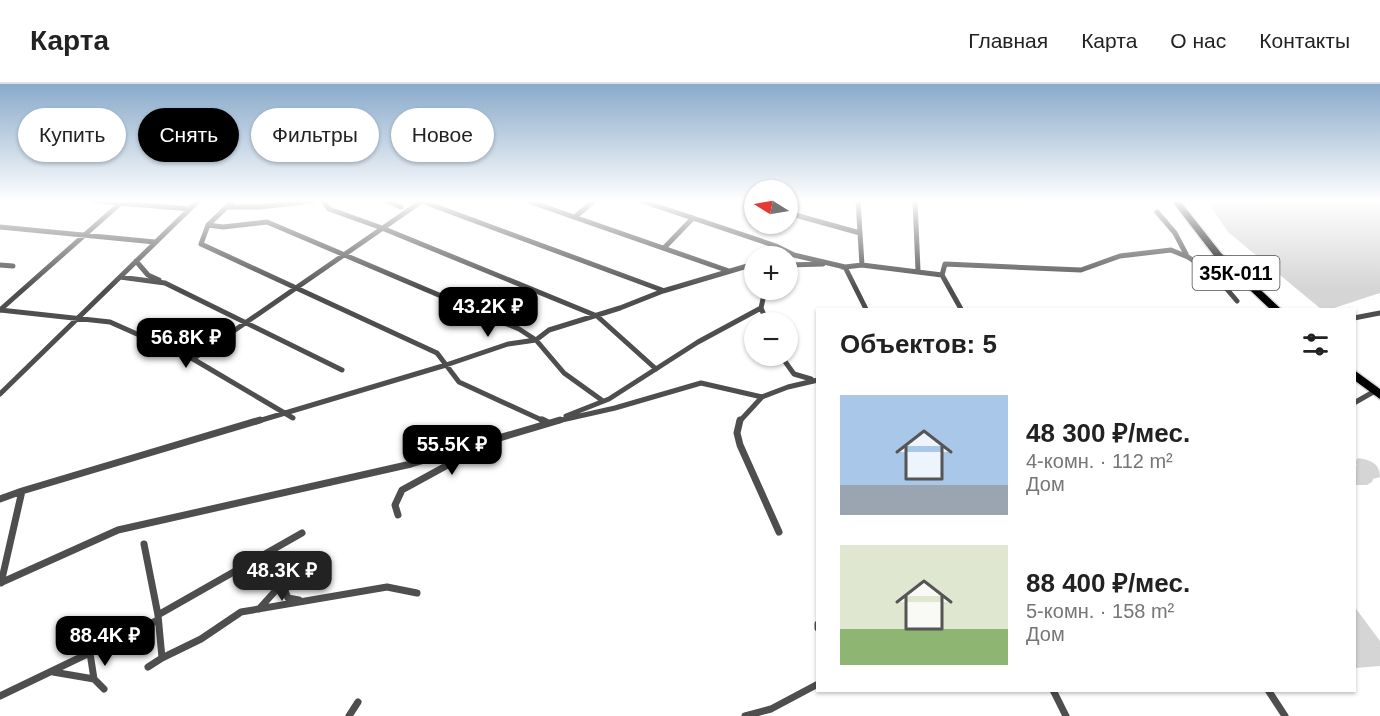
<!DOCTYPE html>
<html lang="ru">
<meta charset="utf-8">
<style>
body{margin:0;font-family:Arial,sans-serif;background:#f2f2f2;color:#222;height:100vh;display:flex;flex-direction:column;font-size:22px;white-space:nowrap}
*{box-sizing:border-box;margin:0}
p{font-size:20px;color:#767676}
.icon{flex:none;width:33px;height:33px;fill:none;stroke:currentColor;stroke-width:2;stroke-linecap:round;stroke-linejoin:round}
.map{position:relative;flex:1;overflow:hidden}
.sheet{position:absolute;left:816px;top:224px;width:540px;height:384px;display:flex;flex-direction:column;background:#fff;border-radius:0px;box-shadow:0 2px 4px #0004}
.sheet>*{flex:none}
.hud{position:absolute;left:18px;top:24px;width:570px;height:54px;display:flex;gap:12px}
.needle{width:39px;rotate:281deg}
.controls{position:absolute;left:744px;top:96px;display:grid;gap:12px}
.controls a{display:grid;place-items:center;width:54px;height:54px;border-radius:50%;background:#fff;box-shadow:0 2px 4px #0004;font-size:30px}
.price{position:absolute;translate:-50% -51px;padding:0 14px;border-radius:12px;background:#000;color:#fff;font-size:20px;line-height:39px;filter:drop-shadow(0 2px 3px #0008)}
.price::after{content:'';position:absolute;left:50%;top:36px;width:18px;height:14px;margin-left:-9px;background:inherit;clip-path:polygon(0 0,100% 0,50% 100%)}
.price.current{background:#222;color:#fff}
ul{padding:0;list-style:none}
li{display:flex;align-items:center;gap:18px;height:150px;padding:0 24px}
li span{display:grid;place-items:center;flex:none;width:168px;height:120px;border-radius:0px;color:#555}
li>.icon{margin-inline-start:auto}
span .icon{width:72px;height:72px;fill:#fffc;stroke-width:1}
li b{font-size:26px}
h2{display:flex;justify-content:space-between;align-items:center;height:72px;padding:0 24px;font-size:26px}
.pill{padding:0 21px;border-radius:27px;background:#fff;box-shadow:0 2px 4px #0004;font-size:21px;line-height:54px}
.pill.current{background:#000;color:#fff}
header{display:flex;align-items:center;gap:36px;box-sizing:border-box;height:84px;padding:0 30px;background:#fff;border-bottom:2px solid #e0e0e0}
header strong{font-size:28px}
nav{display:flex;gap:33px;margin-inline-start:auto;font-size:21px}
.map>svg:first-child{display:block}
.green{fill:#d5d5d5}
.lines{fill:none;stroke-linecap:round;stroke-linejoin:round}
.primary-casing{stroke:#dbdbdb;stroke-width:3}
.street-far1{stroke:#4e4e4e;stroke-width:5}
.street{stroke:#4e4e4e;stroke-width:7}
.primary{fill:#000;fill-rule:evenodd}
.labels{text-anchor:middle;stroke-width:4.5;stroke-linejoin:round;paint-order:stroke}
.shield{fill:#fff;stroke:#4c4c4c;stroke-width:1.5}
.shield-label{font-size:20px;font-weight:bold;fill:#000}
</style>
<header>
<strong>Карта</strong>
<nav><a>Главная</a><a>Карта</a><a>О нас</a><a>Контакты</a></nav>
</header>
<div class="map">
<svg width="1380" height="632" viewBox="0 0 1380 632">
<rect width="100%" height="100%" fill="#fff"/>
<!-- green -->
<path class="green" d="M1207,117H1380V209L1331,225H1321L1228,148Z
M1358,374C1370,376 1380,379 1380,393L1373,395L1372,398L1367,401H1355V382L1357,381L1355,378Z
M1354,522L1380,557V582L1355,584Z"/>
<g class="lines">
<defs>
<path id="primary" d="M1172,117H1180L1221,169L1281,225H1270L1215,173Z
M1354,286L1380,305V315L1354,296Z"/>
</defs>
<!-- primary casing -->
<use href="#primary" class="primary-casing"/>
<!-- street-far1 -->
<path class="street-far1" d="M95,117L190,125
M233,117L208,141L201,160L437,269L459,298L546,338
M323,117L329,125L382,144L597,232L656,285
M387,117L401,123
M421,117L662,206
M528,117L729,187
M642,117L776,162L794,171L845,183L862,181L942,191
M749,117L754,119
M858,117L862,181
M915,117L918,186
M227,123H259L313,117
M1157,128L1175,149L1186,170
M788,129L860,149
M576,132L594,117
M208,141L223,143L267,138L519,245L536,256L564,289L603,317
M0,143L155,158
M664,164L693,134
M776,172L788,168
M136,177L148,191L159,196
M0,181L13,182
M788,181L823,180
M842,183H845L866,225
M120,193L165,199L342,286
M761,224L767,238
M961,225L942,191L945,180L1081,186L1120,172L1171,166L1188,173L1215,191L1237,217
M0,226L110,238L193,275L293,334
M0,226L123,117
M1354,234L1380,229
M781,272L794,290L811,295
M193,275L422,117
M0,310L198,117
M1354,319L1375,307
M566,332L609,315L698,258L761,224L765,206
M255,338L446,281L508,260L536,256L549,246L620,224L663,207L754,180
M553,338L615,324L701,299L762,313L788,303L818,296
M739,338L762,313"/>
<!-- street -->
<path class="street" d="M542,336L548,339
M740,336L737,349L740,361L779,448
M22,407L260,336
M0,415L22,407L1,499
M398,431L395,421L402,406L466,371L483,365L493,357
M144,460L158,531L162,574L148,583
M286,494L284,505L288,514L299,516
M0,499L118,446L411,380L560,336
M259,525L287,494
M158,531L302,449
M818,540V544
M90,569L94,595L104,605
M162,574L201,555L241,528L387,503L417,509
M53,588L94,595
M1053,606L1066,632
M1268,606L1285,632
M0,612L158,536
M349,632L358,618
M745,632L771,625L818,600"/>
<!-- primary -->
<use href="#primary" class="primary"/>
</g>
<!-- sky -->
<linearGradient id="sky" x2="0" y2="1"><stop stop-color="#89aaca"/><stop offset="0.57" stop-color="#fff"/><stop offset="1" stop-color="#fff" stop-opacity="0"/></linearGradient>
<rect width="1380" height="205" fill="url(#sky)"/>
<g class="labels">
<!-- shield labels -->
<rect class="shield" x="1192.5" y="172" width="87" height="34" rx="4.5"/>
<g class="shield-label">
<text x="1236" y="196">35К-011</text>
</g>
</g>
</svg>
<div class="controls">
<a><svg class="needle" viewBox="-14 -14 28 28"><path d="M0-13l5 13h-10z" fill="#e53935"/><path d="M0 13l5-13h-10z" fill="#767676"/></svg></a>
<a>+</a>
<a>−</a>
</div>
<b class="price" style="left:488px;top:254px">43.2K ₽</b>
<b class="price" style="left:186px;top:285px">56.8K ₽</b>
<b class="price" style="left:452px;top:392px">55.5K ₽</b>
<b class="price current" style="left:282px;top:518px">48.3K ₽</b>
<b class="price" style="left:105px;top:583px">88.4K ₽</b>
<div class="hud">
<a class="pill">Купить</a>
<a class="pill current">Снять</a>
<a class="pill">Фильтры</a>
<a class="pill">Новое</a>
</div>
<section class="sheet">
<h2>Объектов: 5<svg class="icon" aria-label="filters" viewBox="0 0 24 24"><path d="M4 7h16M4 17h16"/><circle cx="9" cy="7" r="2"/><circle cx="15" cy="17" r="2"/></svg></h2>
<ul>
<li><span style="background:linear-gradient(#a9c7e8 75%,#9aa5b1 0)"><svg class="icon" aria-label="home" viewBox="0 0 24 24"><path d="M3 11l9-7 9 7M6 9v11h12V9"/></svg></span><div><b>48 300 ₽/мес.</b><p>4-комн. · 112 m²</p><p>Дом</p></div></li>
<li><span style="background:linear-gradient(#dfe7d0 70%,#8fb573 0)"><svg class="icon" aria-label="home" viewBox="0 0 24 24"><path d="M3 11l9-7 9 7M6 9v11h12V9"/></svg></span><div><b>88 400 ₽/мес.</b><p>5-комн. · 158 m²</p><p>Дом</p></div></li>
</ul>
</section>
</div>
